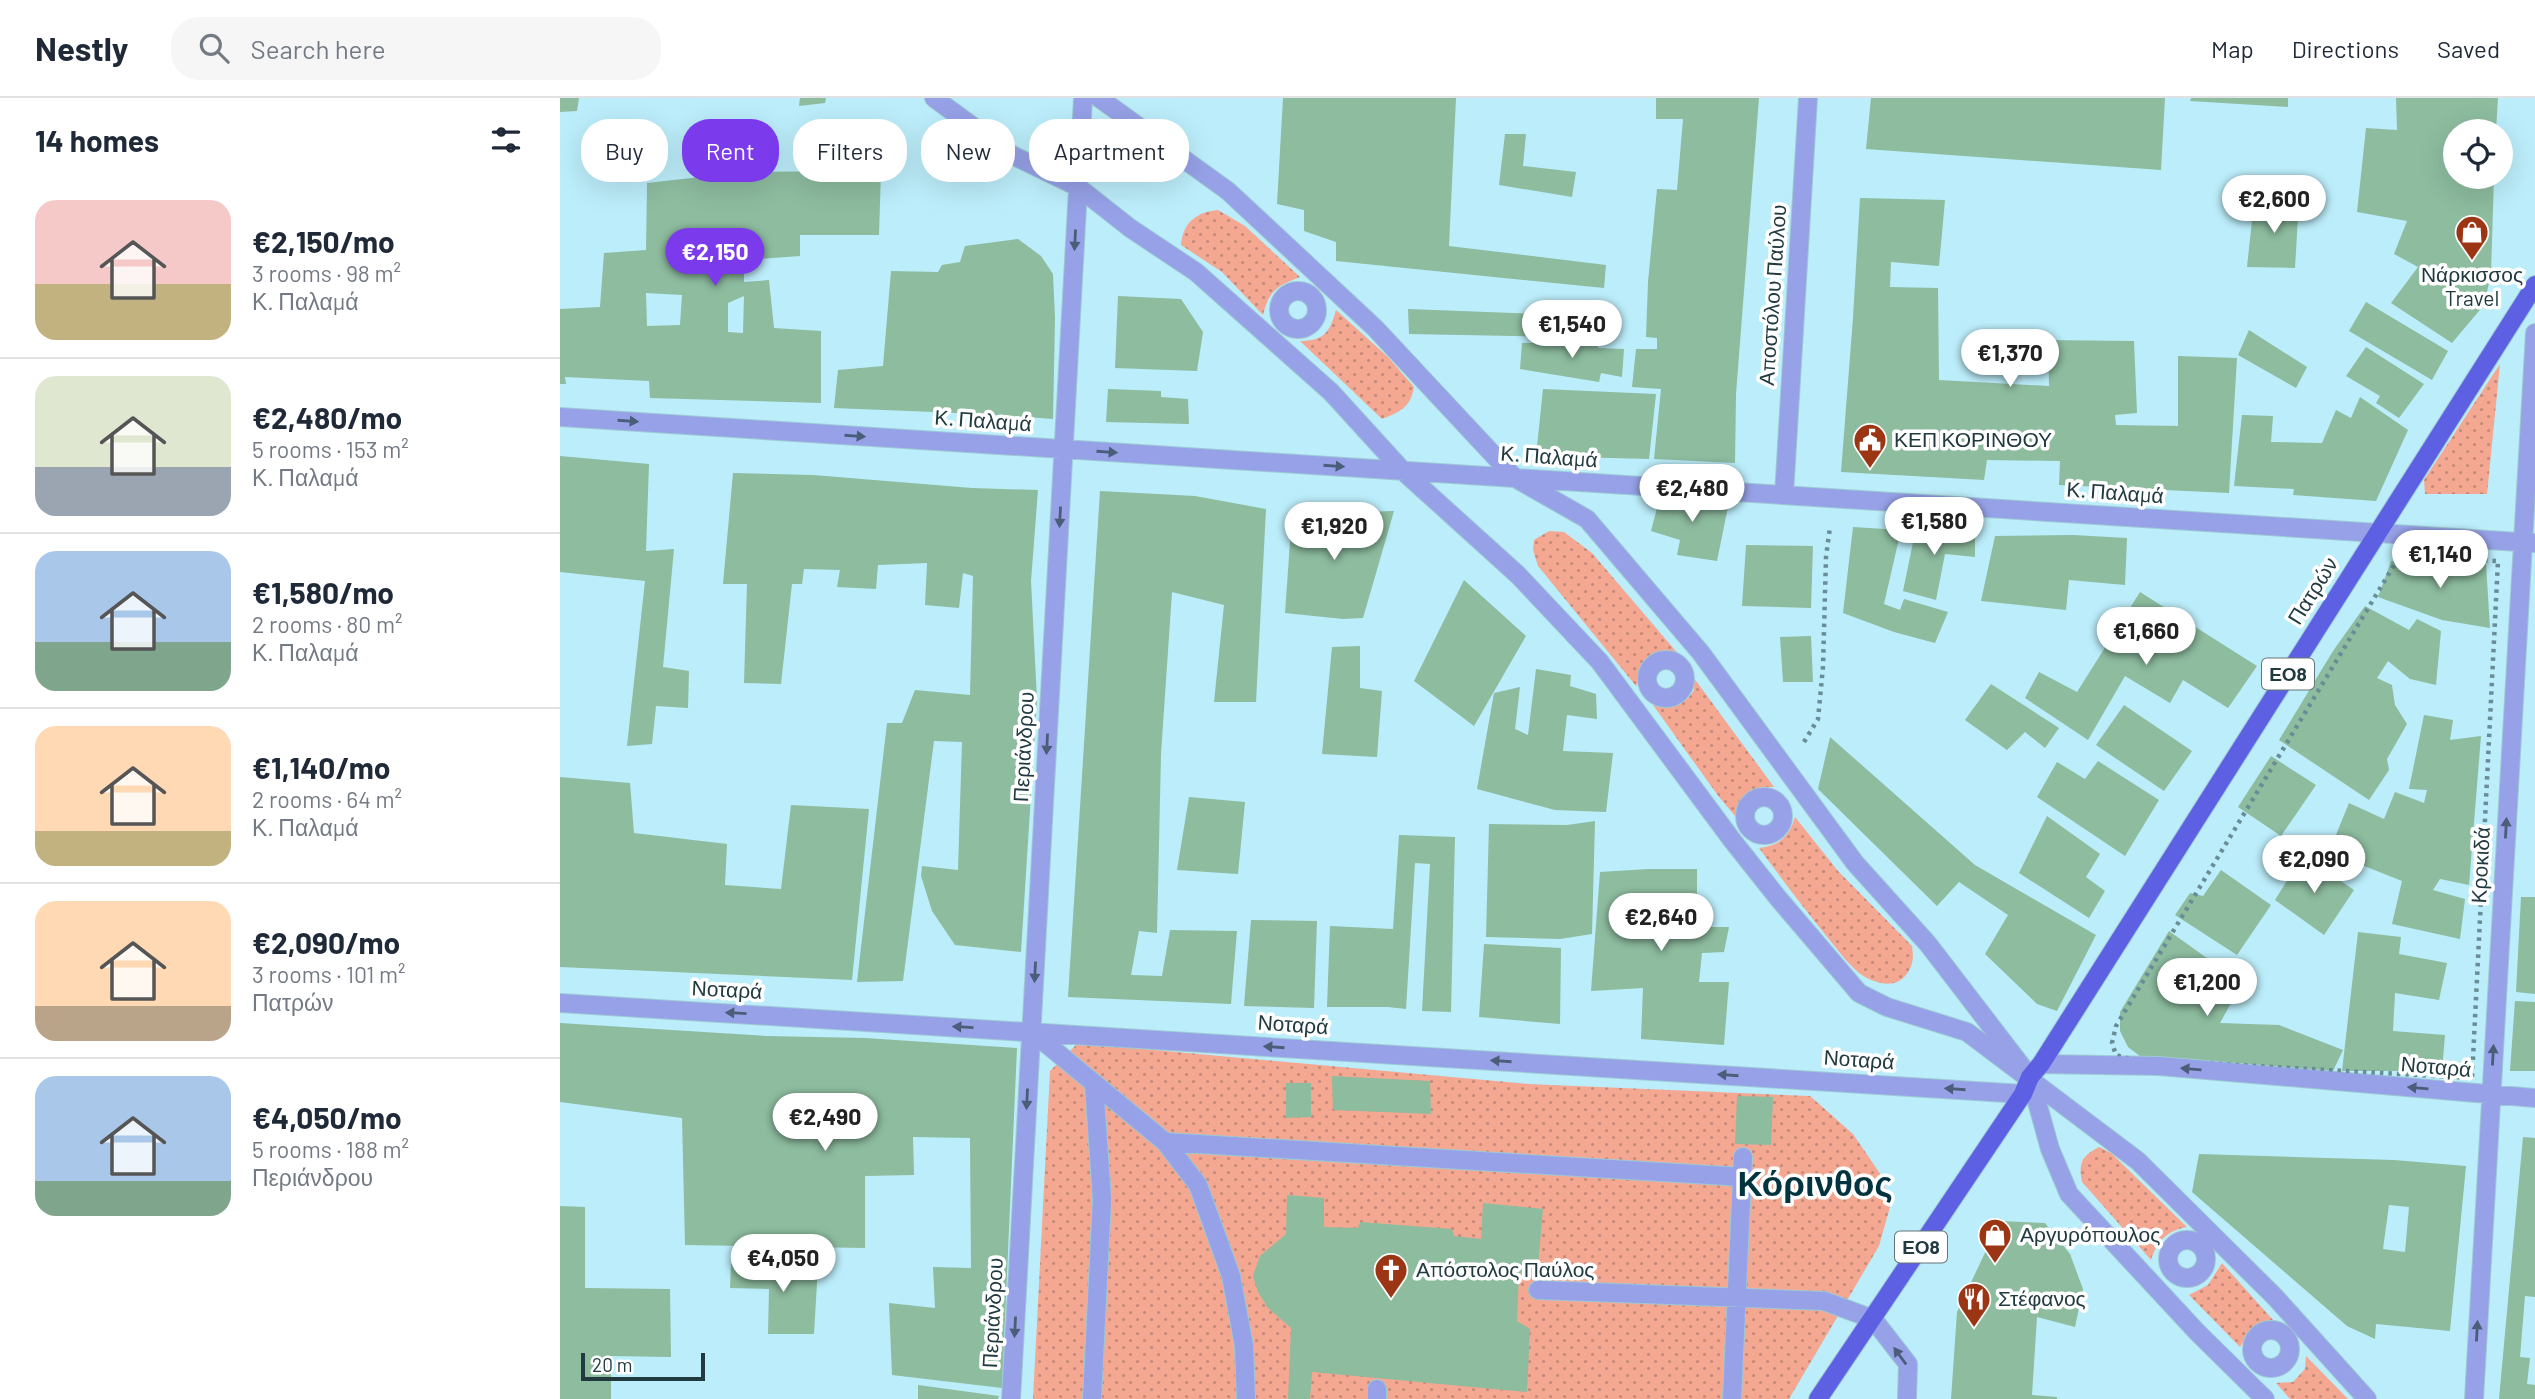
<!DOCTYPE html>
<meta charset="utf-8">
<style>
body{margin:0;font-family:Barlow,sans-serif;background:#f6f6f7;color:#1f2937;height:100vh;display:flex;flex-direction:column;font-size:26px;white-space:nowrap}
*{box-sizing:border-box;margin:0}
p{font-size:23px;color:#747a83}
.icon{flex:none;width:38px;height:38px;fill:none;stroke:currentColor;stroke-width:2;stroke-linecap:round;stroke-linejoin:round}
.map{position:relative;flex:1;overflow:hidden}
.details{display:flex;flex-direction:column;background:#fff;width:560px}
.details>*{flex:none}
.banner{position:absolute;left:21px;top:21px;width:665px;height:63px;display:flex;gap:14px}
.fabs{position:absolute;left:1883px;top:21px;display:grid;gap:14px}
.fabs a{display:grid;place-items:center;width:70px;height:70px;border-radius:50%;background:#fff;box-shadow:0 7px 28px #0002;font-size:35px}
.scale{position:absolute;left:21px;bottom:18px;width:124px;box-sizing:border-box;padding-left:7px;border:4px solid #213a40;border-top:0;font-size:19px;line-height:24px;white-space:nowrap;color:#213a40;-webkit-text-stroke:5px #fff;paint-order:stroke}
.price{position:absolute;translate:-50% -60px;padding:0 16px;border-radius:24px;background:#fff;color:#222;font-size:23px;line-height:46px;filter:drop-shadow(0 2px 4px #0008)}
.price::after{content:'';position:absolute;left:50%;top:42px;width:21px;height:16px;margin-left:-10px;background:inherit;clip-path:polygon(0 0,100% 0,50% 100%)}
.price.active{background:#7c3aed;color:#fff}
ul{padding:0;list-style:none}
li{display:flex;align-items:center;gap:21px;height:175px;padding:0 35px}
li+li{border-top:2px solid #e0e1e3}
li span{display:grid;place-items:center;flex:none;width:196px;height:140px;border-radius:21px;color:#555}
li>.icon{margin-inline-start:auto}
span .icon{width:84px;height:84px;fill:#fffc;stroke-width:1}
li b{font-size:30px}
h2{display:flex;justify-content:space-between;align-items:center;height:84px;padding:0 35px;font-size:30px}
.pill{padding:0 24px;border-radius:28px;background:#fff;box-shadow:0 7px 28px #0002;font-size:24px;line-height:63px}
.pill.active{background:#7c3aed;color:#fff}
header{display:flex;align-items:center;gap:42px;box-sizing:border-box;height:98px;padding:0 35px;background:#fff;border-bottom:2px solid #e0e1e3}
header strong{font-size:33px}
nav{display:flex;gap:38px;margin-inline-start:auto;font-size:24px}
.search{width:490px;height:63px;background:#f6f6f7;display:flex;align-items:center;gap:18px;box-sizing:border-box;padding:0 24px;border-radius:28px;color:#747a83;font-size:26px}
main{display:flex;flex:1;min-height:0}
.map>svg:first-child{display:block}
.green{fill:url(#green-dots)}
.building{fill:#8dbc9f;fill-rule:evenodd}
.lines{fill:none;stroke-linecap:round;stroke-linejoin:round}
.minor-casing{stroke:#9dc9d5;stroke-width:20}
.major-casing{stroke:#9dc9d5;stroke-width:20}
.path{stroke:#698d96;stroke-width:4.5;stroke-dasharray:3.5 5;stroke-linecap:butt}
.minor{stroke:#96a1e7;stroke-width:18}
.major{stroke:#5d60e3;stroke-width:18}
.oneway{fill:#4a5e7a}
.labels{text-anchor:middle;stroke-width:7;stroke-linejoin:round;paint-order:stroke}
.shield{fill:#fff;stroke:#647579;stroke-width:2}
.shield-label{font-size:19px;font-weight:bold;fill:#213a40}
.poi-label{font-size:21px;fill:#213a40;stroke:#fff;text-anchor:start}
.street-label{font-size:21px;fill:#213a40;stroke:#fff}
.town-label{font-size:35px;font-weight:bold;fill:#01343f;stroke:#fff}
</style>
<header>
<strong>Nestly</strong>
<div class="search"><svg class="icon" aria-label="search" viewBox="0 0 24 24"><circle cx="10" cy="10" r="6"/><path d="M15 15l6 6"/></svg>Search here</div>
<nav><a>Map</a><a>Directions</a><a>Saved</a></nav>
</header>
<main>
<section class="details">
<h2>14 homes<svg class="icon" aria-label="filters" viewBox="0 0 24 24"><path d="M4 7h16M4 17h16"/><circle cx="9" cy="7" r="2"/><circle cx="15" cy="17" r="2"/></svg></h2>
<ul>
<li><span style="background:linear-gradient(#f6c9c9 60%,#c2b280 0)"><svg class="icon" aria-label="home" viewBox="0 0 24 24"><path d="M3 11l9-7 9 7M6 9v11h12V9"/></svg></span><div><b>€2,150/mo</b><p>3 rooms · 98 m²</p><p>Κ. Παλαμά</p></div></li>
<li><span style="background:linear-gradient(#dfe7d0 65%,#9aa5b1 0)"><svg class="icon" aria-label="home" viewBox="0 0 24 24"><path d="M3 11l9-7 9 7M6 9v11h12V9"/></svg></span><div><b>€2,480/mo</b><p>5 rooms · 153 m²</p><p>Κ. Παλαμά</p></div></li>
<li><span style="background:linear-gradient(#a9c7e8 65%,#7fa58c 0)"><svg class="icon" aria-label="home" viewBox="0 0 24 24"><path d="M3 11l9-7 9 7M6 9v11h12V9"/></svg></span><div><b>€1,580/mo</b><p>2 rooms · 80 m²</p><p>Κ. Παλαμά</p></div></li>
<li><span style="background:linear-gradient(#ffd9b3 75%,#c2b280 0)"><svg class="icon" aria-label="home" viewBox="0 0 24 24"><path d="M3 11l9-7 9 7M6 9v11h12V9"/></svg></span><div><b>€1,140/mo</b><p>2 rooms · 64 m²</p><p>Κ. Παλαμά</p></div></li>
<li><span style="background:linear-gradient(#ffd9b3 75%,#b9a48a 0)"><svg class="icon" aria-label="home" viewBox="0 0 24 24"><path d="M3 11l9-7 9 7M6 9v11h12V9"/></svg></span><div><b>€2,090/mo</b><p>3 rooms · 101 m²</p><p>Πατρών</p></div></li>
<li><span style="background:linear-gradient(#a9c7e8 75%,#7fa58c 0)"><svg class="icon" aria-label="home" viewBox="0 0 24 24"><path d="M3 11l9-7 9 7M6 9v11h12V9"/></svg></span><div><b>€4,050/mo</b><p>5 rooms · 188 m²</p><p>Περιάνδρου</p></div></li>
</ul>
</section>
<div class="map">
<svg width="1975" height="1301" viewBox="0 0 1975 1301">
<defs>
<pattern id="green-dots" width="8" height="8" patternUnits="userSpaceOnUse" patternTransform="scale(1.75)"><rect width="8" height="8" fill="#f4a892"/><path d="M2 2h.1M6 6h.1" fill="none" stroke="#c58a79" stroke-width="1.8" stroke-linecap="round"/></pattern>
</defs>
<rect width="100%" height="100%" fill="#bcedfa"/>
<!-- green -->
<path class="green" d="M658,112L685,128L740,179C717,188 709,192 703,217L662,174L621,147C623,124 637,114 658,112Z
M776,212L828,259L854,289C851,309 840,314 822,321L740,243C764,243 770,234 776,212Z
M1940,266L1927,396H1865L1864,382Z
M989,433L1004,434L1032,455L1120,558L1100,556L1087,563L1076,588L978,468L973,452L974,442Z
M1131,576L1214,689C1189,688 1182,696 1176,719L1159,699L1093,607C1113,608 1123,610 1134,592Z
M1235,719L1278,773L1352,848C1354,860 1353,869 1345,878C1335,890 1318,886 1305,879C1291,871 1279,853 1268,840C1244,811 1222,781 1199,750C1220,747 1229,739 1235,719Z
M518,945L969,986L1250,998L1293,1036L1321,1077L1330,1109L1319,1148L1229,1301H473L490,973Z
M1539,1049L1551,1055L1627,1129C1608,1132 1597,1143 1591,1162L1522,1084C1518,1065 1522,1058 1539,1049Z
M1662,1165L1713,1222C1696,1226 1689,1234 1680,1249L1629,1197L1648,1187Z
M1746,1258L1788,1301H1730L1716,1285L1733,1284L1745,1271Z"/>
<!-- building -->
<path class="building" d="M0,0H19L17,13L0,14Z
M240,0H266L265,5L239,8Z
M723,0H896L889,148L1046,167L1044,190L776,163V144L744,133V112L717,106Z
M1096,0H1199L1176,296L1175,365L1094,361L1101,291L1072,289L1076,251H1097V240L1086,239L1088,184L1097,91L1117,92L1123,21H1096Z
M1311,0H1605L1601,72L1306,51Z
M1631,0H1728V9L1630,3Z
M1836,0H1938L1936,33H1895V79H1934L1931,176L1924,207L1892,245L1831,205L1858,169L1834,156L1847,123L1797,114L1806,30L1837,32Z
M945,36H966L963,68L1016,74L1012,99L939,87Z
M321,73L319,137H240V158L184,162V184L209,182L214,230L261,233V305L90,300L89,283L5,279L6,286H0V211L40,209L44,155L86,152L87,85L184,74ZM86,195L122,197L120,227L87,228ZM184,198L183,235L168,234V205Z
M1300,100L1385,102L1379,168L1331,164L1330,189L1378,190L1379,282L1489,288L1488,242L1574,243L1577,315L1555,317L1556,327L1618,328V258L1677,260L1669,395L1499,387L1500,363L1427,362L1424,382L1281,374L1293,220Z
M1739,102L1735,170L1687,169L1694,104Z
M458,141L481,158L493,176L495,220L493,321L423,316L274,310L278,272L323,268L331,173L378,174L382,167L400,164L405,148Z
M558,198L621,201L643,234L637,273L555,270Z
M1806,204L1888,253L1872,282L1789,233Z
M848,211L1009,217L1008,239L849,236Z
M1689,232L1747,269L1736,290L1678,257Z
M1037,244L1038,250L1064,251L1062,279L1041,275L1039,284L960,271L962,245Z
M1806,249L1864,286L1839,320L1816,305L1820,298L1786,278Z
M548,291L601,293V299L628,301L629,326L546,324Z
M983,291L1096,296L1089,361L976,358Z
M1800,299L1848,332L1816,403L1733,397L1734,391L1674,388L1682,317L1713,318L1711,344L1762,345L1776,312L1791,320Z
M0,358L89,366L86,453L114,451L103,569L129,573L128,610L96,608L92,646L67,648L85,483L0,474Z
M173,375L253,377L412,390L478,392L471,483L477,602L461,854L395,847L372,813L361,778L362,768L398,772L402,644L374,643L343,883L297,884L327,625H342L355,592L410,597L413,478L403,475L399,510L365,507L367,465L318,467L316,491L277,489L280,472L244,471L242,486H232L221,586L184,585L187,486H163Z
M540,393L635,398L706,411L696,604H654L664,507L612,494L601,656L597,835L579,833L571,877L602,878L610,832L677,833L671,906L508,899Z
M1101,395L1169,404L1157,463L1117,457L1120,442L1091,433Z
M834,413L803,520L783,521L725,515L732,416Z
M1357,425L1415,434V459L1385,456L1376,502L1343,493Z
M1293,429L1341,432L1324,506L1340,512L1344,501L1388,514L1375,545L1334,534L1283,515Z
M1513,437L1567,440L1565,487L1509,482L1506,512L1421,503L1435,438Z
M1186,447L1253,448L1251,510L1182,508Z
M1831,463L1926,466L1930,530L1882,522L1818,499Z
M904,482L966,538L914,628L854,583Z
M1580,494L1697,568L1668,610L1623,582L1610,605L1565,578L1528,642L1465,600L1479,574L1517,594Z
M1805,508L1849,532L1857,521L1881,533L1876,587L1850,581L1828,563L1817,580L1832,587L1835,607L1847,626L1827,661L1829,672L1809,702L1719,642L1773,553Z
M1251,538L1253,584H1223L1220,539Z
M800,548V590L822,593L817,659L762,656L772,549Z
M976,571L1011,577L1010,588L1036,596L1037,621L1007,617L1003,653L1053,655L1046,714L995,712L917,691L934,595L960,589L955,631L968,637Z
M1431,586L1499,630L1485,650L1465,634L1447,652L1405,622Z
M1564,607L1632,653L1604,693L1536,647Z
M1864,617L1893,622L1890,642L1921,638L1909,787L1880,781L1873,792L1905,801L1900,841L1832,826L1842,783L1769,754L1789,705L1824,721L1835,694L1864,705L1867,692L1849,691Z
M1270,639L1415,767L1536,837L1497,913L1477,906L1425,856L1448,817L1399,784L1377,808L1258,691Z
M1711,658L1756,687L1721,738L1678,709Z
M1538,663L1599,702L1565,758L1477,699L1497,664L1525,681Z
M0,679L70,685L74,735L167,746L165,787L221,791L231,707L309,711L292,882L0,869Z
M629,699L685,704L678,776L617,772Z
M1487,718L1540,756L1526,779L1545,793L1529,820L1459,775Z
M1035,723L1032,836L1000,841L926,839L929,726L1007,727Z
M839,737L895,739L891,914L862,913L870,766L855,765L846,911L828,909H767L770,828L833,831Z
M1743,757L1794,792L1764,837L1715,802Z
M1088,771H1137V810L1151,811L1150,829H1169L1164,854L1142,855L1139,884H1169L1164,947L1081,941L1083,890L1031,893L1040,774Z
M1661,772L1711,807L1677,857L1615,817L1630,795L1643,798Z
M1961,799H1975V896L1956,894Z
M691,822L757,823L754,910L684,908Z
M1609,833L1682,885L1660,925L1719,927L1783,952L1773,973L1581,959L1568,949L1560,933V914Z
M1798,834L1841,839L1839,856L1887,865L1879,902L1835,895L1833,933L1885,937L1882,973H1782Z
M924,846L1001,850L1000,926L919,919Z
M1955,903L1975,904V973H1950Z
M0,925L207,938L305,940L457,950L442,1290L332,1277L329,1205L375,1210L373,1169L411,1170L410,1040L353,1039L354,1077L305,1078V1150L125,1147L122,1020L0,1004Z
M772,978L870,983L871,1016L773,1012Z
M726,985H751V1019L726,1020Z
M1177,998L1213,999L1211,1047L1175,1046Z
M1963,1039L1975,1040V1199L1965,1198L1960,1259L1970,1260L1967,1286L1975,1287V1301H1939Z
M1639,1056L1834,1062L1906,1068L1890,1233L1816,1226L1815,1241L1787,1228L1632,1094ZM1829,1107L1849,1109L1845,1154L1823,1151Z
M727,1097L764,1100V1129L798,1130L800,1124L892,1131L894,1138L921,1141L923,1105L983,1111L978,1168L959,1176L957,1223L970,1231L967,1294L752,1274L750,1301H728L731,1230L708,1210L698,1194L693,1178L700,1158L726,1136Z
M0,1108L25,1109V1190L110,1191L111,1259L51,1258V1301H0Z
M1440,1123L1485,1125L1510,1156L1523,1191L1515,1229L1477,1219L1472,1297L1497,1299V1301H1391L1397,1214Z
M171,1166L258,1168L254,1236H208L209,1191L170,1190Z
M358,1287L439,1298L438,1301H358Z"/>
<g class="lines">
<defs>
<path id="minor" d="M374,0L452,57L518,89L570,130L636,174L771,294L843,373L958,477L1040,564L1172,742L1218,800L1299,895L1327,909L1407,934L1578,1063L1715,1199L1807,1301
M539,0L668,93L815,230L955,380L1027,421L1141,555L1295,765L1368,846L1470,979L1490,1051L1509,1096L1637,1234L1705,1301
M719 212a19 19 0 1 1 38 0a19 19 0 1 1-38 0Z
M0,319L1975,445
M1224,397L1248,0
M1087 581a19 19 0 1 1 38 0a19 19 0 1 1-38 0Z
M1185 718a19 19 0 1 1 38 0a19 19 0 1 1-38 0Z
M0,905L1463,996
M471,933L605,1044L638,1087L671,1178L684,1248L686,1301
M1481,966L1599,968L1975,1000
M605,1044L1183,1079
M1608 1161a19 19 0 1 1 38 0a19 19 0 1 1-38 0Z
M978,1192L1264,1203L1313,1221L1348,1266L1347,1301
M1692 1251a19 19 0 1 1 38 0a19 19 0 1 1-38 0Z
M451,1301L523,0
M532,1301L542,1101L534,986
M817,1301V1291
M1172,1301L1183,1059
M1914,1301L1975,235"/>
<path id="major" d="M1258,1301L1463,996L1470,979L1481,966L1975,187"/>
</defs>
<!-- minor casing -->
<use href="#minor" class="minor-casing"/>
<!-- major casing -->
<use href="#major" class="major-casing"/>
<!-- path -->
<path class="path" d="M1839,459L1938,463L1912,980L1570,961L1556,957L1552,945L1556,928Z
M1244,644L1258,621L1263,569L1266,459L1270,429"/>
<!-- minor -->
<use href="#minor" class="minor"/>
<!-- major -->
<use href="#major" class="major"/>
</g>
<!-- one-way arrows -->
<defs><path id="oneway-solid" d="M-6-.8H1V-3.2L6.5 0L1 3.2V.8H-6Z" transform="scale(1.75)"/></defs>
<g class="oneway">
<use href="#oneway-solid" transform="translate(515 142) rotate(93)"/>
<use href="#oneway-solid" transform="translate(68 323) rotate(4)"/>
<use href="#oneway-solid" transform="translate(295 338) rotate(4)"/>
<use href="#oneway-solid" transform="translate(547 354) rotate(4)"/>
<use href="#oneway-solid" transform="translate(774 368) rotate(4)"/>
<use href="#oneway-solid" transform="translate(500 419) rotate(93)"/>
<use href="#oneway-solid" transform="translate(487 646) rotate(93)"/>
<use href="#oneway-solid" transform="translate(1946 730) rotate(-87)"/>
<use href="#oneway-solid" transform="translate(475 874) rotate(93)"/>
<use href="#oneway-solid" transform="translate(176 915) rotate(-177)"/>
<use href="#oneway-solid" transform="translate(403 929) rotate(-177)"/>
<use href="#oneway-solid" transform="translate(714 949) rotate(-176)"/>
<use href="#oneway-solid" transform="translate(1933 957) rotate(-87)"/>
<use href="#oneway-solid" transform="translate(941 963) rotate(-176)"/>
<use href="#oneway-solid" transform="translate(1631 971) rotate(-175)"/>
<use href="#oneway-solid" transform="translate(1168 977) rotate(-176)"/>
<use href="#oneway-solid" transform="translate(1858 990) rotate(-175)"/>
<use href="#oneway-solid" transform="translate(1395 991) rotate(-176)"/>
<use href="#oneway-solid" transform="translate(467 1001) rotate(93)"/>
<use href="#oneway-solid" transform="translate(455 1229) rotate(93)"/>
<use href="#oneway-solid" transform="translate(1917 1233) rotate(-87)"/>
<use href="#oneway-solid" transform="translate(1340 1258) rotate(-126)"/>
</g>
<!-- icons -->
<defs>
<symbol id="shop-pin" viewBox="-11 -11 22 30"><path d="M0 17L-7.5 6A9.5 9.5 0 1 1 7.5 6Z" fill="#9c3514" stroke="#fff"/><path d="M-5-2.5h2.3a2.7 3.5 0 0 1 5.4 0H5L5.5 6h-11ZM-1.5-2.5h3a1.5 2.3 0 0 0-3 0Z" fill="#fff"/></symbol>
<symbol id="civic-pin" viewBox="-11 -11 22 30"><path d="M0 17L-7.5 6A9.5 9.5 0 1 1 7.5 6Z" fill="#9c3514" stroke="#fff"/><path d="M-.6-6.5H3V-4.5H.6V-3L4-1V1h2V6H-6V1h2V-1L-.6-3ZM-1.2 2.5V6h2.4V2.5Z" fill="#fff"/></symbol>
<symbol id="church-pin" viewBox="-11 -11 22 30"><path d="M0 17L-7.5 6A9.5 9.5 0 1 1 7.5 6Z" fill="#9c3514" stroke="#fff"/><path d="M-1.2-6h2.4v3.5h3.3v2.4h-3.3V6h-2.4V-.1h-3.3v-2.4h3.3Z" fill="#fff"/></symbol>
<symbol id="restaurant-pin" viewBox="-11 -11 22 30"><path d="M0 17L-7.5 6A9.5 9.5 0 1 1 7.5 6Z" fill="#9c3514" stroke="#fff"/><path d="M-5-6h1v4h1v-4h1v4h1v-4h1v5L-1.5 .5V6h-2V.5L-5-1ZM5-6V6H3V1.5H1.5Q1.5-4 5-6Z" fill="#fff"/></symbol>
</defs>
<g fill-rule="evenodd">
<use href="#shop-pin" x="1893" y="115" width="38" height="52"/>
<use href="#civic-pin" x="1291" y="323" width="38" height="52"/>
<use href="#shop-pin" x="1416" y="1118" width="38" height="52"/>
<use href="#church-pin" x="812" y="1153" width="38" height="52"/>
<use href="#restaurant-pin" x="1395" y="1182" width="38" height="52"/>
</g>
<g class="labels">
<!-- shield labels -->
<g class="shield">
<rect x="1702" y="560.5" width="52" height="31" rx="5"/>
<rect x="1335" y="1133.5" width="52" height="31" rx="5"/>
</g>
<g class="shield-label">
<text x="1728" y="583">ΕΟ8</text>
<text x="1361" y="1156">ΕΟ8</text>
</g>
<!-- poi labels -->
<g class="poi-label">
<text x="1912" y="184" text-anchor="middle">Νάρκισσος<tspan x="1912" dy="24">Travel</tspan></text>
<text x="1334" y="349">ΚΕΠ ΚΟΡΙΝΘΟΥ</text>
<text x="1460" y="1144">Αργυρόπουλος</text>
<text x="856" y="1179">Απόστολος Παύλος</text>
<text x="1438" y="1208">Στέφανος</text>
</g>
<!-- street labels -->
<g class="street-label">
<text transform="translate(1213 197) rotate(-86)" y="7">Αποστόλου Παύλου</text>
<text transform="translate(423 323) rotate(4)" y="7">Κ. Παλαμά</text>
<text transform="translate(989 359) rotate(4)" y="7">Κ. Παλαμά</text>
<text transform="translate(1555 395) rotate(4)" y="7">Κ. Παλαμά</text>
<text transform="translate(1753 493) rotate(-58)" y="7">Πατρών</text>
<text transform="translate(464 649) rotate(-87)" y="7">Περιάνδρου</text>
<text transform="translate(1921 767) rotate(-87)" y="7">Κροκιδά</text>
<text transform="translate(167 892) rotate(3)" y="7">Νοταρά</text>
<text transform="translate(733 927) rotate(4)" y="7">Νοταρά</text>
<text transform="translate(1299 962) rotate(4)" y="7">Νοταρά</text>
<text transform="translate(1876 969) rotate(5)" y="7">Νοταρά</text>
<text transform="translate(433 1215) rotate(-87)" y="7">Περιάνδρου</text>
</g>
<!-- town labels -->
<g class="town-label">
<text x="1255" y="1098">Κόρινθος</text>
</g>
</g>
</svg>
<div class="fabs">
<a><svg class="icon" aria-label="locate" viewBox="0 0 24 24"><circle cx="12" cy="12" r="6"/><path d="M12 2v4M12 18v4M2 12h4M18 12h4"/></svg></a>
</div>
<div class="scale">20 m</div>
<b class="price" style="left:1714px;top:137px">€2,600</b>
<b class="price active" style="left:155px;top:190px">€2,150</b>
<b class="price" style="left:1012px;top:262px">€1,540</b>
<b class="price" style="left:1450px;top:291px">€1,370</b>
<b class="price" style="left:1132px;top:426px">€2,480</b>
<b class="price" style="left:1374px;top:459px">€1,580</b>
<b class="price" style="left:774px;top:464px">€1,920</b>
<b class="price" style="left:1880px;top:492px">€1,140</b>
<b class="price" style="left:1586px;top:569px">€1,660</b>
<b class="price" style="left:1754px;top:797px">€2,090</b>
<b class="price" style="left:1101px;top:855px">€2,640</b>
<b class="price" style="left:1647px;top:920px">€1,200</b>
<b class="price" style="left:265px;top:1055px">€2,490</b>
<b class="price" style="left:223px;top:1196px">€4,050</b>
<div class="banner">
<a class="pill">Buy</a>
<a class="pill active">Rent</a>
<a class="pill">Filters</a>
<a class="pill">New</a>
<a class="pill">Apartment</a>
</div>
</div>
</main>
